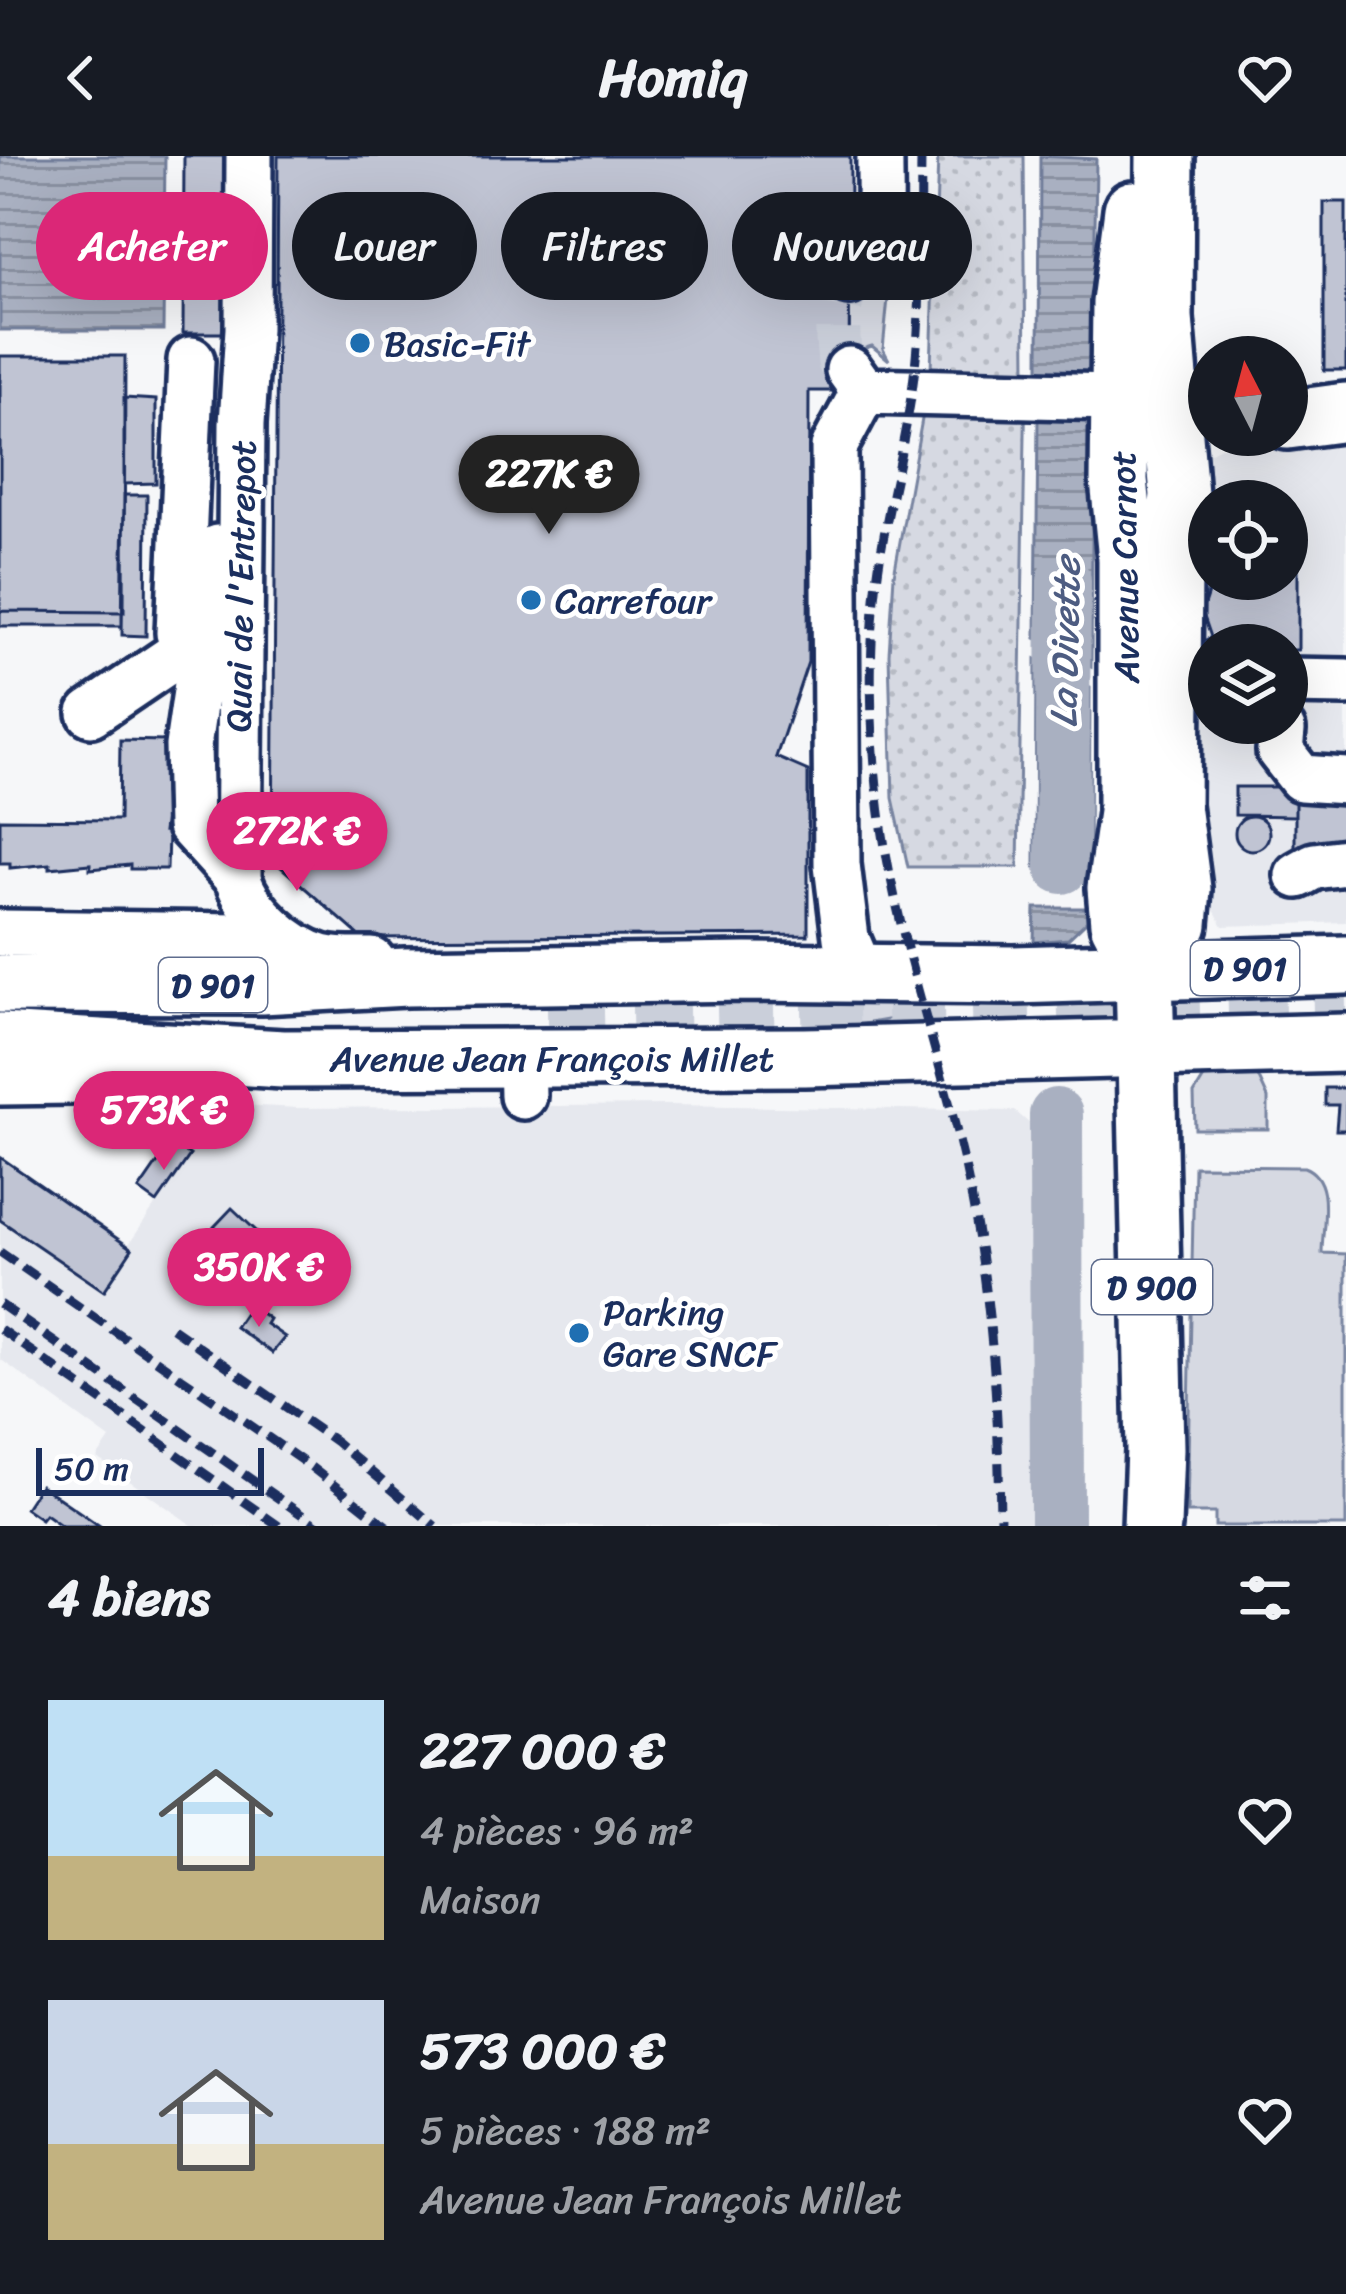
<!DOCTYPE html>
<html lang="fr">
<meta charset="utf-8">
<style>
body{margin:0;font-family:Sriracha,sans-serif;background:#242831;color:#f1f3f6;height:100vh;display:flex;flex-direction:column;font-size:45px;white-space:nowrap}
*{box-sizing:border-box;margin:0}
p{font-size:39px;color:#9ea1a6}
.icon{flex:none;width:66px;height:66px;fill:none;stroke:currentColor;stroke-width:2;stroke-linecap:round;stroke-linejoin:round}
.map{position:relative;height:1370px;overflow:hidden}
.sheet{display:flex;flex-direction:column;background:#171b24;flex:1}
.sheet>*{flex:none}
.top-card{position:absolute;left:36px;top:36px;width:1275px;height:108px;display:flex;gap:24px}
.needle{width:78px;rotate:354deg}
.buttons{position:absolute;left:1188px;top:180px;display:grid;gap:24px}
.buttons a{display:grid;place-items:center;width:120px;height:120px;border-radius:50%;background:#171b24;box-shadow:0 12px 48px #0002;font-size:60px}
.scale{position:absolute;left:36px;bottom:30px;width:228px;box-sizing:border-box;padding-left:12px;border:6px solid #1b2f5e;border-top:0;font-size:33px;line-height:42px;white-space:nowrap;color:#1b2f5e;-webkit-text-stroke:9px #fff;paint-order:stroke}
.price{position:absolute;translate:-50% -102px;padding:0 27px;border-radius:42px;background:#db2777;color:#fff;font-size:39px;line-height:78px;filter:drop-shadow(0 3px 6px #0008)}
.price::after{content:'';position:absolute;left:50%;top:72px;width:36px;height:27px;margin-left:-18px;background:inherit;clip-path:polygon(0 0,100% 0,50% 100%)}
.price.selected{background:#222;color:#fff}
ul{padding:0;list-style:none}
li{display:flex;align-items:center;gap:36px;height:300px;padding:0 48px}
li span{display:grid;place-items:center;flex:none;width:336px;height:240px;border-radius:0px;color:#555}
li>.icon{margin-inline-start:auto}
span .icon{width:144px;height:144px;fill:#fffc;stroke-width:1}
li b{font-size:51px}
h2{display:flex;justify-content:space-between;align-items:center;height:144px;padding:0 48px;font-size:51px}
.chip{padding:0 42px;border-radius:54px;background:#171b24;box-shadow:0 12px 48px #0002;font-size:42px;line-height:108px}
.chip.selected{background:#db2777;color:#fff}
header{display:flex;justify-content:space-between;align-items:center;height:156px;padding:0 48px;background:#171b24;font-size:54px;font-weight:800}
.map>svg:first-child{display:block}
.built{fill:#e6e8ee;fill-rule:evenodd}
.green{fill:#d6d9e2;stroke:#7884a0;stroke-width:3}
.park{fill:url(#park-dots);stroke:#7884a0;stroke-width:3}
.water{fill:url(#water-rules);stroke:#707c99;stroke-width:3}
.lines{fill:none;stroke-linecap:round;stroke-linejoin:round}
.river{stroke:#a9b0c1;stroke-width:54}
.building{fill:#c0c4d3;stroke:#1b2f5e;stroke-width:3}
.minor-tunnel{stroke:#cacfda;stroke-width:45;stroke-dasharray:45 22;stroke-linecap:butt}
.major-tunnel{stroke:#cacfda;stroke-width:57;stroke-dasharray:57 28;stroke-linecap:butt}
.minor-casing{stroke:#1b2f5e;stroke-width:54}
.major-casing{stroke:#1b2f5e;stroke-width:66}
.minor{stroke:#fff;stroke-width:45}
.major{stroke:#fff;stroke-width:57}
.rail{stroke:#1b2f5e;stroke-width:9;stroke-dasharray:18 9;stroke-linecap:butt}
.poi-dot{fill:#1f6fb2;stroke:#fff;stroke-width:4.5}
.labels{text-anchor:middle;stroke-width:10;stroke-linejoin:round;paint-order:stroke}
.shield{fill:#fff;stroke:#5f6d8e;stroke-width:3}
.shield-label{font-size:33px;font-weight:bold;fill:#1b2f5e}
.poi-label{font-size:36px;fill:#1b2f5e;stroke:#fff;text-anchor:start}
.street-label{font-size:36px;fill:#1b2f5e;stroke:#fff}
.water-label{font-size:39px;font-style:italic;fill:#4d5c81;stroke:#fff}
</style>
<header><svg class="icon" aria-label="back" viewBox="0 0 24 24"><path d="M15 5l-7 7 7 7"/></svg>Homiq<svg class="icon" aria-label="heart" viewBox="0 0 24 24"><path d="M12 20l-8-8c-3-5 5-10 8-4 3-6 11-1 8 4z"/></svg></header>
<div class="map">
<svg width="1346" height="1370" viewBox="0 0 1346 1370">
<defs>
<pattern id="park-dots" width="8" height="8" patternUnits="userSpaceOnUse" patternTransform="scale(3)"><rect width="8" height="8" fill="#d6d9e2"/><path d="M2 2h.1M6 6h.1" fill="none" stroke="#b7bbc4" stroke-width="1.8" stroke-linecap="round"/></pattern>
<pattern id="water-rules" width="6" height="5" patternUnits="userSpaceOnUse" patternTransform="scale(3)"><rect width="6" height="5" fill="#a9b0c1"/><path d="M0 2.5h6" fill="none" stroke="#8990a0"/></pattern>
</defs>
<rect width="100%" height="100%" fill="#f6f7f9"/>
<filter id="ink" filterUnits="userSpaceOnUse"><feTurbulence type="fractalNoise" baseFrequency=".00833" numOctaves="2"/><feDisplacementMap in="SourceGraphic" scale="24" xChannelSelector="R" yChannelSelector="G"/><feConvolveMatrix kernelMatrix="1 2 1 2 8 2 1 2 1" color-interpolation-filters="sRGB"/></filter>
<g filter="url(#ink)">
<!-- built -->
<path class="built" d="M1346,289V766L1223,770L1213,752L1201,706L1199,314L1206,299L1222,290ZM1209,345H1287V423H1209ZM1209,489H1287V567H1209Z
M224,948L298,952L669,949L1015,955L1030,968L1031,1370H193L97,1302L110,1283L0,1203V1000L129,1088Z"/>
<!-- green -->
<path class="green" d="M893,92L883,193L889,204L872,190L853,196L849,192V143Z
M905,836L909,860L824,875V837Z
M1256,916L1268,942V973H1195L1194,938L1205,920Z
M1194,1010L1304,1011C1335,1023 1322,1069 1322,1097L1346,1098V1370H1215V1357H1187Z"/>
<!-- park -->
<path class="park" d="M938,0H1024L1026,217L1018,711H908L893,642L889,498L894,419L931,213Z"/>
<!-- water -->
<path class="water" d="M0,0H165L163,174H0Z
M1040,0L1096,3L1093,218L1039,216Z
M1038,262H1093L1091,511L1036,482Z
M1036,503L1090,531L1089,711H1035Z
M1035,752H1088L1087,765L1068,783L1034,786Z"/>
<g class="lines">
<!-- river -->
<path class="river" d="M1062,711L1064,425
M1056,959L1057,1370"/>
</g>
<!-- building -->
<path class="building" d="M184,0H231L229,177H183Z
M278,0H850L849,235H809L808,506L776,601L808,615V779L362,782L273,704Z
M1324,46H1346V214H1324Z
M0,200H125L124,456L0,455Z
M124,242L156,244V327L124,328Z
M124,339H147L146,480L122,479Z
M1287,405H1298V494H1287V489H1210L1206,484L1211,481L1202,455L1211,428L1215,423H1287Z
M0,455L122,456V470H0Z
M120,584L164,585V596L168,597V614H164V637H168L163,676L168,677L167,713H130V709L90,713V708L50,712V708L10,712V707H0V663L119,664Z
M1235,631H1295V660L1235,659Z
M1295,631H1346V691H1295Z
M1235 677a17 17 0 1 1 34 0a17 17 0 1 1-34 0Z
M1325,932H1346V974H1336L1338,949H1325Z
M172,986L190,999L157,1047L139,1034Z
M0,1001L132,1093L104,1135L0,1064Z
M232,1052L268,1086L251,1105L214,1071Z
M195,1108L228,1131L220,1142L188,1118Z
M250,1149L269,1163L266,1168L285,1181L272,1197L235,1171Z
M40,1329L100,1370H62L45,1358L41,1363L25,1352Z"/>
<g class="lines">
<!-- minor-tunnel -->
<path class="minor-tunnel" d="M849,214L840,206C837,179 835,148 849,125"/>
<!-- major-tunnel -->
<path class="major-tunnel" d="M547,855L1012,845
M973,861L1346,853"/>
<defs>
<path id="minor" d="M249,0L248,173L242,268L238,723C248,756 288,793 322,802C338,806 356,805 372,805
M849,125C888,98 879,42 880,0
M849,214L864,235L834,291L837,708L846,782L862,820
M864,235L1112,241L1121,251
M217,392L188,590L190,670L238,723
M179,477L191,204
M1287,525L1346,526
M91,557L178,498L201,504
M1282,574L1280,595L1301,622L1346,625
M1298,719L1314,710L1346,706
M0,777L239,780L295,794
M1144,806L1147,662
M522,902L523,940
M0,926L219,923"/>
<path id="major" d="M1133,54L1121,147L1119,324L1127,403V657L1116,732L1119,767L1144,815
M1287,264L1346,256
M0,828L261,829L406,821L746,816L1014,819L1346,809
M0,886L283,903L805,901L1346,887
M1152,1370L1155,1293L1144,815L1179,768L1182,733L1171,650L1173,409L1179,339L1164,162L1165,0"/>
</defs>
<!-- minor casing -->
<use href="#minor" class="minor-casing"/>
<!-- major casing -->
<use href="#major" class="major-casing"/>
<!-- minor -->
<use href="#minor" class="minor"/>
<!-- major -->
<use href="#major" class="major"/>
<!-- rail -->
<path class="rail" d="M921,0C920,78 923,158 912,235C904,289 890,342 881,396C868,476 869,559 878,640C891,765 937,887 965,1010C991,1129 999,1249 1000,1370
M0,1096L311,1311L387,1370
M0,1148L318,1370
M172,1172L336,1286L435,1370
M0,1173L279,1370"/>
</g>
</g>
<!-- markers -->
<g class="poi-dot">
<circle cx="360" cy="187" r="12"/>
<circle cx="531" cy="444" r="12"/>
<circle cx="579" cy="1177" r="12"/>
</g>
<g class="labels">
<!-- shield labels -->
<g class="shield">
<rect x="1191" y="785" width="108" height="54" rx="9"/>
<rect x="159" y="802" width="108" height="54" rx="9"/>
<rect x="1092" y="1104" width="120" height="54" rx="9"/>
</g>
<g class="shield-label">
<text x="1245" y="824">D 901</text>
<text x="213" y="841">D 901</text>
<text x="1152" y="1143">D 900</text>
</g>
<!-- poi labels -->
<g class="poi-label">
<text x="384" y="200">Basic-Fit</text>
<text x="555" y="457">Carrefour</text>
<text x="603" y="1169">Parking<tspan x="603" dy="41">Gare SNCF</tspan></text>
</g>
<!-- street labels -->
<g class="street-label">
<text transform="translate(1124 411) rotate(-91)" y="13">Avenue Carnot</text>
<text transform="translate(240 430) rotate(-89)" y="13">Quai de l'Entrepot</text>
<text x="552" y="915">Avenue Jean François Millet</text>
</g>
<!-- water labels -->
<g class="water-label">
<text transform="translate(1064 486) rotate(-89)" y="14">La Divette</text>
</g>
</g>
</svg>
<div class="buttons">
<a><svg class="needle" viewBox="-14 -14 28 28"><path d="M0-13l5 13h-10z" fill="#e53935"/><path d="M0 13l5-13h-10z" fill="#9ea1a6"/></svg></a>
<a><svg class="icon" aria-label="locate" viewBox="0 0 24 24"><circle cx="12" cy="12" r="6"/><path d="M12 2v4M12 18v4M2 12h4M18 12h4"/></svg></a>
<a><svg class="icon" aria-label="layers" viewBox="0 0 24 24"><path d="M12 4l9 5-9 5-9-5zM3 14l9 5 9-5"/></svg></a>
</div>
<div class="scale">50 m</div>
<b class="price selected" style="left:549px;top:381px">227K €</b>
<b class="price" style="left:297px;top:738px">272K €</b>
<b class="price" style="left:164px;top:1017px">573K €</b>
<b class="price" style="left:259px;top:1174px">350K €</b>
<div class="top-card">
<a class="chip selected">Acheter</a>
<a class="chip">Louer</a>
<a class="chip">Filtres</a>
<a class="chip">Nouveau</a>
</div>
</div>
<section class="sheet">
<h2>4 biens<svg class="icon" aria-label="filters" viewBox="0 0 24 24"><path d="M4 7h16M4 17h16"/><circle cx="9" cy="7" r="2"/><circle cx="15" cy="17" r="2"/></svg></h2>
<ul>
<li><span style="background:linear-gradient(#bfe0f5 65%,#c2b280 0)"><svg class="icon" aria-label="home" viewBox="0 0 24 24"><path d="M3 11l9-7 9 7M6 9v11h12V9"/></svg></span><div><b>227 000 €</b><p>4 pièces · 96 m²</p><p>Maison</p></div><svg class="icon" aria-label="heart" viewBox="0 0 24 24"><path d="M12 20l-8-8c-3-5 5-10 8-4 3-6 11-1 8 4z"/></svg></li>
<li><span style="background:linear-gradient(#c9d6e8 60%,#c2b280 0)"><svg class="icon" aria-label="home" viewBox="0 0 24 24"><path d="M3 11l9-7 9 7M6 9v11h12V9"/></svg></span><div><b>573 000 €</b><p>5 pièces · 188 m²</p><p>Avenue Jean François Millet</p></div><svg class="icon" aria-label="heart" viewBox="0 0 24 24"><path d="M12 20l-8-8c-3-5 5-10 8-4 3-6 11-1 8 4z"/></svg></li>
</ul>
</section>
